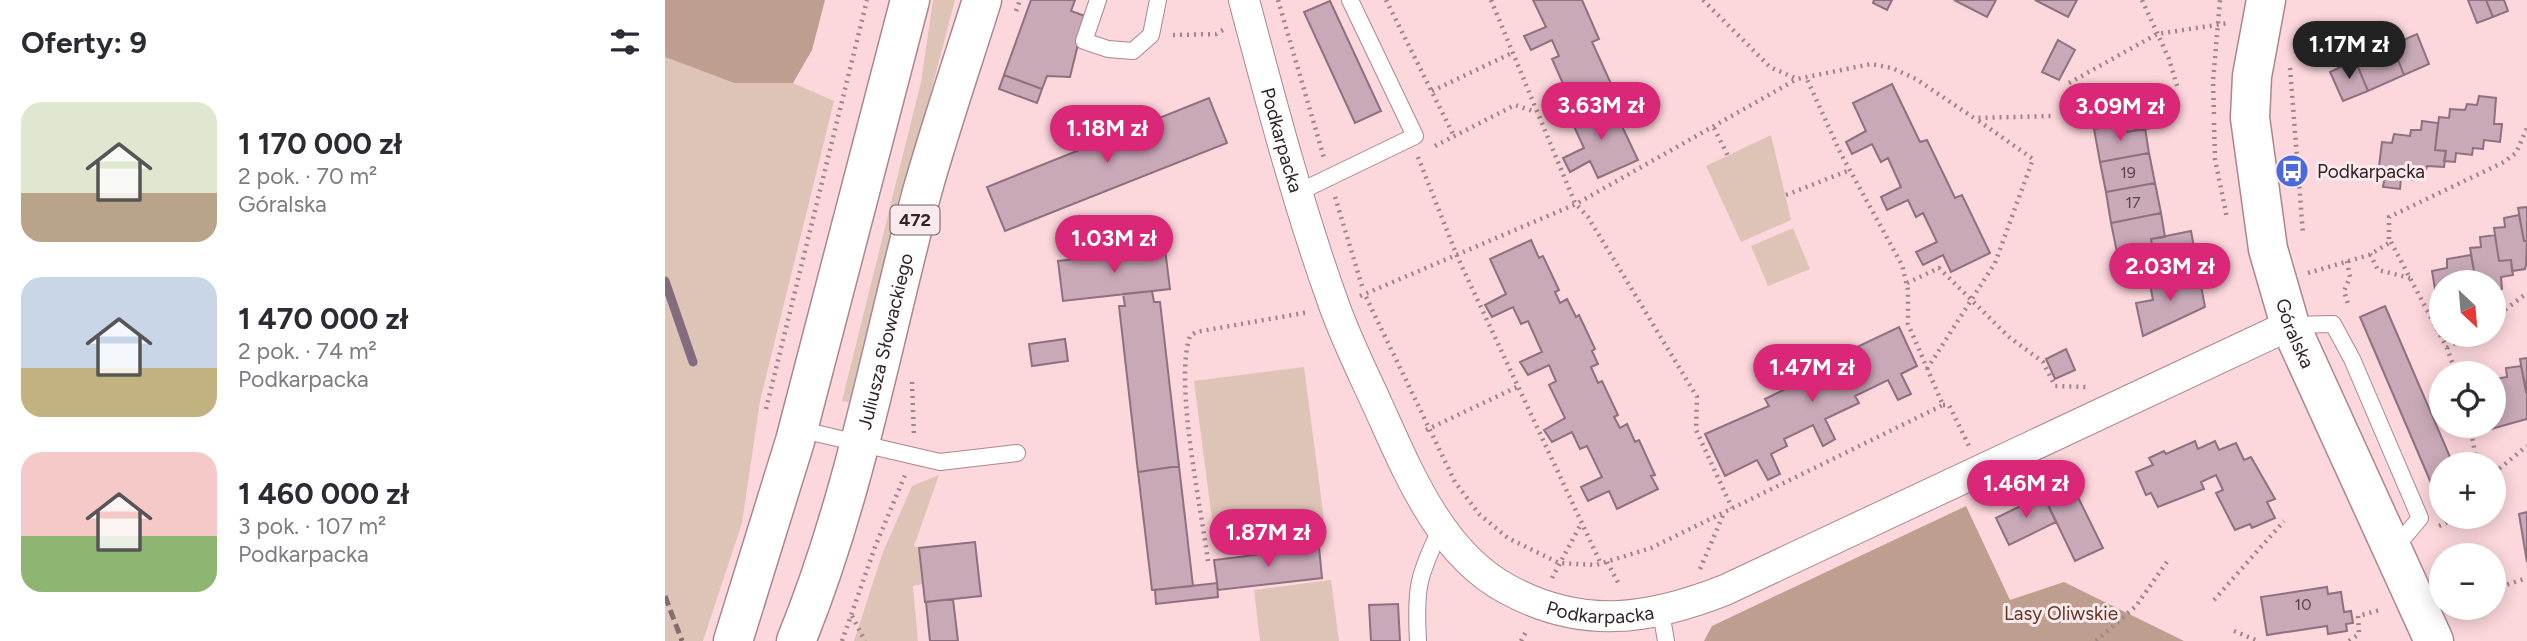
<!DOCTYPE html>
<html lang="pl">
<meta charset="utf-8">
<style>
body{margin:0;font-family:Figtree,sans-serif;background:#f7f7f7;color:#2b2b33;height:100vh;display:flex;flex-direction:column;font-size:26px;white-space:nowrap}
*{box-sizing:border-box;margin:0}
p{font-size:23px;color:#7c7c81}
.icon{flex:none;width:38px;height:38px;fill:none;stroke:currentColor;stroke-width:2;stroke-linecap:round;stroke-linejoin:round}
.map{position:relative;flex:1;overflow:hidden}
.panel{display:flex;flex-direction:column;background:#fff;width:665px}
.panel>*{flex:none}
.needle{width:46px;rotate:154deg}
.controls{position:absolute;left:1764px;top:270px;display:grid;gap:14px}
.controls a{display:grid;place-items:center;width:77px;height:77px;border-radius:50%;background:#fff;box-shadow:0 4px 18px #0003;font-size:35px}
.price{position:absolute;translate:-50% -60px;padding:0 16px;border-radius:24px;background:#db2777;color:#fff;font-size:23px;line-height:46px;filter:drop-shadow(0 2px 4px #0008)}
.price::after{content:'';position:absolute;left:50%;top:42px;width:21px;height:16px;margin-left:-10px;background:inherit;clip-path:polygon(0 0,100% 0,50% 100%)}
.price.active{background:#222;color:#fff}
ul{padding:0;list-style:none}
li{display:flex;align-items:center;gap:21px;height:175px;padding:0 21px}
li span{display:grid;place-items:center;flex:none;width:196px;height:140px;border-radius:21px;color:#555}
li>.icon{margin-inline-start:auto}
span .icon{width:84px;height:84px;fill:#fffc;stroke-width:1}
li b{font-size:30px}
h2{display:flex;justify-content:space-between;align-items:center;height:84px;padding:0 21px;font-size:30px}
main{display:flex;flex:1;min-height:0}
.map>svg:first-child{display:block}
.green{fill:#dec4b7}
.forest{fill:#bd9e8f}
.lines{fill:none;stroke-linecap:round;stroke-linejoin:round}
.stream{stroke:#826c7d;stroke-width:9}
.building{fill:#c9a9b8;stroke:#8e707e;stroke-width:2}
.lane-casing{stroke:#aa878d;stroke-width:18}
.street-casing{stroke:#aa878d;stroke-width:32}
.secondary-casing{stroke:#aa878d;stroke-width:41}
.primary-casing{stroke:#aa878d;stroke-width:41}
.path{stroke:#9f8589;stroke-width:4.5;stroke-dasharray:2 5;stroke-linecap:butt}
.lane{stroke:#fff;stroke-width:16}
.street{stroke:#fff;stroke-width:30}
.secondary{stroke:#fff;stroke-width:38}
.primary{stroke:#fff;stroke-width:38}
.rail{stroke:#846d70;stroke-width:5;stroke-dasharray:10 5;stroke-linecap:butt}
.labels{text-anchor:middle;stroke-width:6;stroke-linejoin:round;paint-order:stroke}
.number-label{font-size:16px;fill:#57444a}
.shield{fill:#faeaed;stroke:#6d5f62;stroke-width:2}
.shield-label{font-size:18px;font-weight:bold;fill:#312326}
.street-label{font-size:19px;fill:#312326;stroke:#faeaed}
.poi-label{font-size:19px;fill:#312326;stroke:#faeaed;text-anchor:start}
.park-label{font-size:19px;fill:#633720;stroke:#faeaed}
</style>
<main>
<section class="panel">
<h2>Oferty: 9<svg class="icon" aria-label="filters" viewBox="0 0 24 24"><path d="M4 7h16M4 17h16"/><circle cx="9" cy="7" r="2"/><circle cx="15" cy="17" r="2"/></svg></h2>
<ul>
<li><span style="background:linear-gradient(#dfe7d0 65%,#b9a48a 0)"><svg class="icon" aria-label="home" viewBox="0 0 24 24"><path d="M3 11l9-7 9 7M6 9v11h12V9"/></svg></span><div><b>1 170 000 zł</b><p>2 pok. · 70 m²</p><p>Góralska</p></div></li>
<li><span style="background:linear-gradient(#c9d6e8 65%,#c2b280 0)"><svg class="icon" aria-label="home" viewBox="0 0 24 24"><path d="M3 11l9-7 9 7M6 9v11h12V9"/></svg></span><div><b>1 470 000 zł</b><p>2 pok. · 74 m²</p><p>Podkarpacka</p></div></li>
<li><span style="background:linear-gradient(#f6c9c9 60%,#8fb573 0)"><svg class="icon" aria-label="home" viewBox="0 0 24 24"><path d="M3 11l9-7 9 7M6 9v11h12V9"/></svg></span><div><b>1 460 000 zł</b><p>3 pok. · 107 m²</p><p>Podkarpacka</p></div></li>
</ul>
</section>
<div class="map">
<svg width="1862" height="641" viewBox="0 0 1862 641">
<rect width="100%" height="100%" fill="#fcd7dc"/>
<!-- green -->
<path class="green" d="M268,0H290L184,402L177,401L256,82Z
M0,57L69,83H128L169,101L95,401L77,523L38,641H0Z
M1106,135L1126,220L1076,242L1041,166Z
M1128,228L1145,269L1103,286L1086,246Z
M639,367L659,520L549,535L529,381Z
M274,475L249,546L254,548L258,584L248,586L253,641H189L218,552L247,486Z
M666,580L674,641H595L589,590Z"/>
<!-- forest -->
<path class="forest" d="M0,0H160L147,50L128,83H69L0,57Z
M1301,506L1345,600L1399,582L1519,641H1039L1047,626Z"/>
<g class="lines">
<!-- stream -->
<path class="stream" d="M0,281L28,362"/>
</g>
<!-- building -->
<path class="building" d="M366,0H410L406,11L420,16L405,77L382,76L377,89L339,75Z
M868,0H917L934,39L927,42L953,99L913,117L906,101L885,111L879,97L900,88L887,59L894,56L887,40L866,50L859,36L881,27Z
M1209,0H1227L1222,10L1208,3Z
M1289,0H1331L1322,17Z
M1370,0H1412L1403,17Z
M1803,0H1821L1828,17L1812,23Z
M1821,0H1839L1843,11L1828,17Z
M665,1L716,111L690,123L639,12Z
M1752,34L1764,64L1739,75L1727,45Z
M1393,40L1410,50L1394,80L1377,72Z
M1727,45L1739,75L1703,91L1690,60Z
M1690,60L1703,91L1678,101L1665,72Z
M339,75L377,89L372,103L334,89Z
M1227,84L1255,142L1262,140L1290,198L1297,195L1325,253L1286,272L1278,255L1258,265L1251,252L1272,242L1258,213L1251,217L1243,200L1222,210L1216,197L1236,187L1223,158L1216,162L1207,144L1187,154L1181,142L1201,131L1188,103Z
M1486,92L1493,127L1462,132L1460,124L1441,128L1436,103Z
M1814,96L1831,98L1829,124H1837L1835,142L1819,140L1818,149L1808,148L1807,155L1791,153L1790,162L1779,161L1781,151L1770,150L1774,117L1784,118L1785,109L1800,110L1802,104L1812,105Z
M544,98L562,143L340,231L322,187Z
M946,103L973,160L933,178L925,161L905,172L898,158L919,148L906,120Z
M1757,121L1773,123L1770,150L1781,151L1779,167L1762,166L1760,174L1750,173L1749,180L1736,178L1735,189L1718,187L1720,176L1713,175L1717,142L1727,143L1729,134L1745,136L1746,130H1756Z
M1460,124L1462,132L1480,128L1484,153L1435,162L1429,129Z
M1484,153L1490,183L1441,192L1435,162Z
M1490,183L1496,213L1446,223L1441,192Z
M1862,207V241H1859L1853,208Z
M1496,213L1500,237L1486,239L1488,251L1453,257L1446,223Z
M1854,215L1859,241H1862L1861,265L1860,269L1847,271L1846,260L1834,261L1829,228L1840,227L1839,218Z
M1526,231L1534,275L1485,284L1479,252L1488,251L1486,239Z
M1830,235L1834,261L1846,260L1848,275L1836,277L1837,289L1829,290V282L1822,279L1811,282L1805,248L1816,247L1815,237Z
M866,240L874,258L878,256L894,290L890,292L895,303L902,299L911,317L914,315L930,349L927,351L933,364L926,367L933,383L937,381L953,415L949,417L955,428L962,424L970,442L974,440L990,475L986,476L993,489L952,509L944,491L923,501L916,487L937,477L922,446L915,449L907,432L887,442L879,430L900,418L884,385L891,381L884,365L863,375L855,362L877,352L863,321L856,324L848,307L827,317L820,305L841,294L825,259Z
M500,249L505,289L398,301L393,261Z
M1806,255L1811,282L1822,279L1823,282H1776L1774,313L1767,271L1782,268V259Z
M1534,275L1540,307L1478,336L1471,303L1488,300L1485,284Z
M487,291L489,302H495L514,466L473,472L454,306H460L458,294Z
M1720,306L1788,464H1776L1775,504L1695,317Z
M1234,327L1252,366L1236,374L1246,394L1233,400L1223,380L1190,396L1194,403L1160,419L1170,439L1158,446L1148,425L1119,439L1122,446L1106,454L1115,474L1103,480L1092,460L1060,476L1040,434L1104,406L1100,399L1174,363L1171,357Z
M400,339L403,361L367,366L364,344Z
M1401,349L1410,370L1390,379L1381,359Z
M1862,358V392H1861L1855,359Z
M1856,366L1862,392V419L1826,429L1825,425H1829V379L1842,377L1841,368Z
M1530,441L1533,449L1550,441L1554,450L1571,443L1579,460L1586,457L1610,499L1602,502L1610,518L1587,528L1585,524L1570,530L1551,493L1558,490L1551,475L1536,482L1539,489L1493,507L1486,493L1481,495L1471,472L1488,465L1484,458L1499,451L1501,454Z
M514,466L528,586L487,590L473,472Z
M1405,481L1438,548L1410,561L1378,494Z
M1378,495L1391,522L1344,545L1331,518Z
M1862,512V562L1854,514Z
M310,542L316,596L260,602L254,548Z
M654,547L657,578L553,590L549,560Z
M552,583L553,597L491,604L490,590Z
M1662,587L1663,594L1676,592L1679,612L1686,611L1688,623L1681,624L1682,631L1663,634L1662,626L1602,635L1596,597Z
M288,599L293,641H265L261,602Z
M733,604L735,641H706L704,605Z"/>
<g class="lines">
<defs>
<path id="lane" d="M433,0L419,41L443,49L468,51L486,35L493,0
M632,193L750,136L685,0
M1625,325L1668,324L1687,359L1755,518L1729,549
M133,429L275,462L352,453
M996,612L1001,641
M753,641C750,587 753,577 776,528"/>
<g id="street">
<path id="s1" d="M579,0C606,102 633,205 669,305C681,339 698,373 713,406C743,472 775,553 842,589C917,630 984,620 1060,590L1625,325"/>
</g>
<g id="secondary">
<path id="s2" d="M1601,0L1587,76L1585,118L1603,249L1625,325L1769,641"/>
</g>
<g id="primary">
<path d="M68,641L130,441L245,0"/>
<path id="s3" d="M131,641C190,497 217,342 257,192C275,128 297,64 317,0"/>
</g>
</defs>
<!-- lane casing -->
<use href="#lane" class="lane-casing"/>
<!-- street casing -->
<use href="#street" class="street-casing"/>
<!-- secondary casing -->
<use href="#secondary" class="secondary-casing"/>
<!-- primary casing -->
<use href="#primary" class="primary-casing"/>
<!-- path -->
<path class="path" d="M613,0L659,158
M721,0L789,136
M826,0L910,203L923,217L1032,397L1031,430L1067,508
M1038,0L1105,67L1132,79L1206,64L1227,68L1251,79L1309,118L1387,116
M1477,0L1504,59L1513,89
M351,11L355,0
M508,35L551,34L558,30
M1625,68L1638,234
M1404,83L1492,34L1564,23
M767,91L849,52
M1549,114L1548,82L1555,0
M1549,123L1550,159L1562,218
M1049,128L1063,156
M770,146L850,105L871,112
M753,157L792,256L936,564
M1121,195L1185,170
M670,197L697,286
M1726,242L1782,348L1791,373
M1705,254L1713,270L1745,278
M1682,261L1685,277L1679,291L1684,307
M1643,273L1704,255L1724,243V217L1839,162L1851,153L1862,128
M1242,283L1274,268L1344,337L1378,362L1390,386L1422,387
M695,296L911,204L1132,79
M701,297L790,482L814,514L843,538L894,563L931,565L986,548L1278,405L1243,324V290L1237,265L1176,154L1141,77
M1829,318L1862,293
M1782,348L1804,334
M1262,369L1330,263L1368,159L1311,119
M247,382L249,436
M1278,405H1284L1304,446
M101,409L202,0
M1805,425L1812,464
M761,430L852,387
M1829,473L1862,446
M1774,526L1796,516
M543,561C536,507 509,382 525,336L531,332L644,312
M942,562L955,586
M1035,569L1059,513
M887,578L916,524
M1829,589L1862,578
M1549,600L1619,521
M187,616L200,641
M1569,631L1593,641
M177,641L210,547L240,475
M856,641L862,630
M1431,641L1471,606L1504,559
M1684,641L1694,634L1693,616L1715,610"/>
<!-- lane -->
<use href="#lane" class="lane"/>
<!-- street -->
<use href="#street" class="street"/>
<!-- secondary -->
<use href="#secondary" class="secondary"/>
<!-- primary -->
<use href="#primary" class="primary"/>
<!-- rail -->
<path class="rail" d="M0,596L17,641"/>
</g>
<!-- icons -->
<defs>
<symbol id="bus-disc" viewBox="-11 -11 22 22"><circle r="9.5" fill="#4b69dd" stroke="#faeaed"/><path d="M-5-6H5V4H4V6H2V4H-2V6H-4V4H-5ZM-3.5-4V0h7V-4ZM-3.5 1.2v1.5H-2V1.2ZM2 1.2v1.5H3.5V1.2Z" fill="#fff"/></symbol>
</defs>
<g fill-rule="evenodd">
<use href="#bus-disc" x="1608" y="152" width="38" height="38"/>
</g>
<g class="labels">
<!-- number labels -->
<g class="number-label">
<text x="1463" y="178">19</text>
<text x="1468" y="208">17</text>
<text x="1638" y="610">10</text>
</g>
<!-- shield labels -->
<rect class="shield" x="225.5" y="205.5" width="49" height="29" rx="5"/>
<g class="shield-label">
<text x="250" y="226">472</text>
</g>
<!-- street labels -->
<g class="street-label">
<text dy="7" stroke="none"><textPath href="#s1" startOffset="145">Podkarpacka</textPath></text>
<text dy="7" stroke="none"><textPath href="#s2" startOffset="340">Góralska</textPath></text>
<text dy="7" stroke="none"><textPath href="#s3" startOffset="313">Juliusza Słowackiego</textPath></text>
<text dy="7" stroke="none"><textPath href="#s1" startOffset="754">Podkarpacka</textPath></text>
</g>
<!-- poi labels -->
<g class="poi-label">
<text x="1652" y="178">Podkarpacka</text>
</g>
<!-- park labels -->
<g class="park-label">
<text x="1396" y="620">Lasy Oliwskie</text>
</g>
</g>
</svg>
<div class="controls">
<a><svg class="needle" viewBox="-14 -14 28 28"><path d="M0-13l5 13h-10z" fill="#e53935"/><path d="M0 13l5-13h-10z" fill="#7c7c81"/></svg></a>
<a><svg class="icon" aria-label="locate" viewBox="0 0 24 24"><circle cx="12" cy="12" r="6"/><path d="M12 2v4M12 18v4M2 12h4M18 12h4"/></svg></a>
<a>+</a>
<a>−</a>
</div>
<b class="price active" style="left:1684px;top:81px">1.17M zł</b>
<b class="price" style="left:936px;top:142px">3.63M zł</b>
<b class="price" style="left:1455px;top:143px">3.09M zł</b>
<b class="price" style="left:442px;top:165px">1.18M zł</b>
<b class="price" style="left:449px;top:275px">1.03M zł</b>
<b class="price" style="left:1505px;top:303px">2.03M zł</b>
<b class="price" style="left:1147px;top:404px">1.47M zł</b>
<b class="price" style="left:1361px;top:520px">1.46M zł</b>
<b class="price" style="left:603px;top:569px">1.87M zł</b>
</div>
</main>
